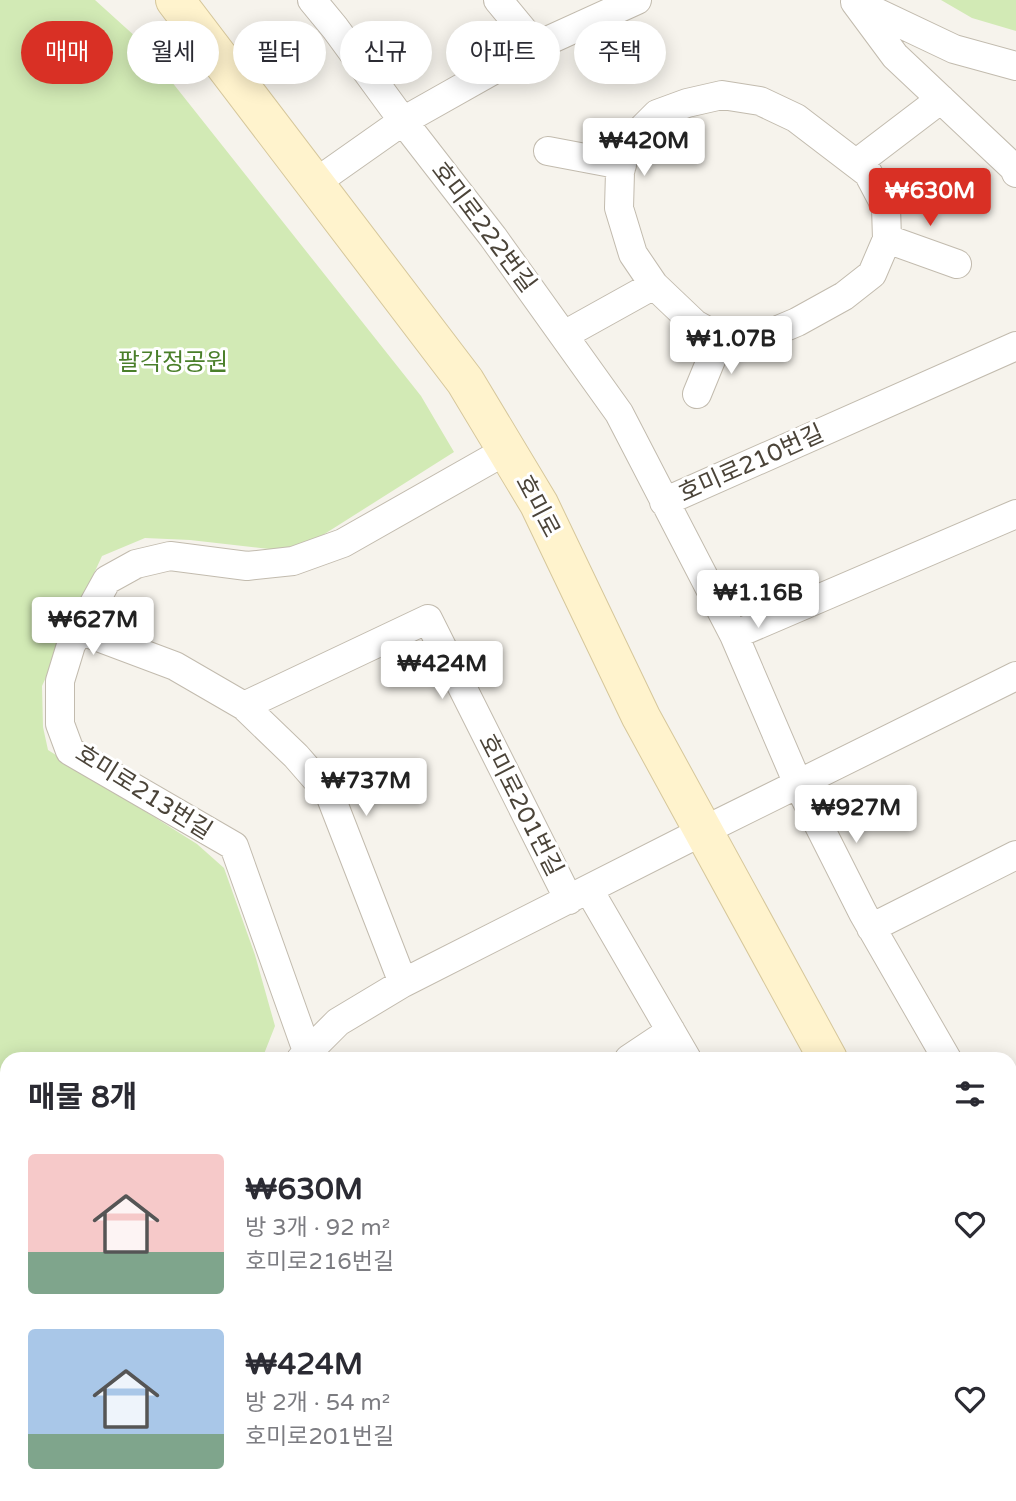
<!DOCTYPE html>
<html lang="ko">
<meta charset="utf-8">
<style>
body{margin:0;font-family:"Varela Round","Noto Sans KR",sans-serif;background:#f7f7f7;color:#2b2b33;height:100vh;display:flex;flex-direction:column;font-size:26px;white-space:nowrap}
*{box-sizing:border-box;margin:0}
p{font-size:23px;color:#7c7c81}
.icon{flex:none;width:38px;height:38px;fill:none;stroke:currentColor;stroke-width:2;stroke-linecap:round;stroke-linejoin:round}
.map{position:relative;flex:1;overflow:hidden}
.sheet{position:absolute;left:0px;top:1052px;width:1017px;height:450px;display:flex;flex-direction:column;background:#fff;border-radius:21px 21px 0 0;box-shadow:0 4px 18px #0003}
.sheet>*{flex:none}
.hud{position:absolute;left:21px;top:21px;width:975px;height:63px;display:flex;gap:14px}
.price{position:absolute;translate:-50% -60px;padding:0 16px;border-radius:7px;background:#fff;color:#222;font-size:23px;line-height:46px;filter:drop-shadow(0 2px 4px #0008)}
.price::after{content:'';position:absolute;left:50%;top:42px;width:21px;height:16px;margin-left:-10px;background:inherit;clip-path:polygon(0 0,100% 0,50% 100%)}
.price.active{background:#d93025;color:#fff}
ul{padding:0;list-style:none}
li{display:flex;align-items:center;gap:21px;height:175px;padding:0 28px}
li span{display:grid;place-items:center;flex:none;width:196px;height:140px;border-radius:7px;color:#555}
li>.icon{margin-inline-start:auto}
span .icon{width:84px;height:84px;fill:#fffc;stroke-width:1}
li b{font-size:30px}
h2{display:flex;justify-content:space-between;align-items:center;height:84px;padding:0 28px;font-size:30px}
.tag{padding:0 24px;border-radius:32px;background:#fff;box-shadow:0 4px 18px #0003;font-size:24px;line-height:63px}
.tag.active{background:#d93025;color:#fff}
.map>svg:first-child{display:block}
.green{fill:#d2eab5}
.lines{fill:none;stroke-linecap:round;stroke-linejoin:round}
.stream{stroke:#a9d4f2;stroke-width:8}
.street-casing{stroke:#c2bbae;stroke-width:30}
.secondary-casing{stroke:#d6c79b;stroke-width:40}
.street{stroke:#fff;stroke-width:28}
.secondary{stroke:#fff3cd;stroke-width:38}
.labels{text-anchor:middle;stroke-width:6;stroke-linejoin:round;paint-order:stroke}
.street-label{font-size:24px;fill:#4b4439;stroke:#fff}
.park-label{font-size:24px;fill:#4a7f2a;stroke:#fff}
</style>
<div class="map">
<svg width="1016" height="1501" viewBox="0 0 1016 1501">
<rect width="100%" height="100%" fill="#f6f3ec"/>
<!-- green -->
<path class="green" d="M0,0H95L137,38L421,396L454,452L315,540L278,550L190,540L145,538L102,556L42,686L43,727L48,750L197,844L224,868L255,955L275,1026L262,1059H7V1126H0Z
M941,0H1016V31L972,18Z
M1016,1221V1270C1006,1258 1010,1240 1010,1225Z"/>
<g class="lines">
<!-- stream -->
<path class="stream" d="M1010,1487L1016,1484
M978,1501L993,1494"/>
<defs>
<path id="street" d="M312,0L335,28L403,121L493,237L619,413L734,635L798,784L863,913L947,1059
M498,0L536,46
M855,2L895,56L1014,168L1016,173
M857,3L954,49L1016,66
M548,151L622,165
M857,163L941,99
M315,183L403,121L536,46L637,0
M887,239L957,264
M564,335L654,285L633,254L619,208L620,172L627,144L657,114L687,103L722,95L760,101L796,118L868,173L886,207L887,239L872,274L844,296L797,322L752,341L720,338L695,324L654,285
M697,394L720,338
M664,502L1016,346
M79,630L175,666L244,706L296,756L330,795L403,983
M734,635L1016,514
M244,706L428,619L569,900
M589,890L687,1059
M871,928L1016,855
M307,1051L234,846L70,751L60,724V681L71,645L107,580L136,564L170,556L247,566L293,561L343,543L507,450
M301,1059L338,1022L403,983L703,831L1016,676
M629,1059L671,1031
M0,1141H7
M1010,1142L1016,1149
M1010,1217L1016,1213
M1010,1378L1016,1374
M1010,1428L1016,1425
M0,1451L7,1443
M157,1494L163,1501
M361,1494L367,1501
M560,1501L566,1494
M803,1501L813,1494
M840,1501L851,1494"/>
<path id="secondary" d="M175,0L465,381L539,504L641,717L828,1059
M1010,1306L1016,1314"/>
</defs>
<!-- street casing -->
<use href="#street" class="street-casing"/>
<!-- secondary casing -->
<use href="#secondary" class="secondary-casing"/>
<!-- street -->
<use href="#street" class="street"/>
<!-- secondary -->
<use href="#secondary" class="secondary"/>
</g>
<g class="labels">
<!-- street labels -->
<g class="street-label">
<text transform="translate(484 227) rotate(53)" y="8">호미로222번길</text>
<text transform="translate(751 463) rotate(-24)" y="8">호미로210번길</text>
<text transform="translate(538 506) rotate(62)" y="8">호미로</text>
<text transform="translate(144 792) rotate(32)" y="8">호미로213번길</text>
<text transform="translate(521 805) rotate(63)" y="8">호미로201번길</text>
</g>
<!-- park labels -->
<g class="park-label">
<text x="173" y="370">팔각정공원</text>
</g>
</g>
</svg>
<b class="price" style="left:644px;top:178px">₩420M</b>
<b class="price active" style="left:930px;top:228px">₩630M</b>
<b class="price" style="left:731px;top:376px">₩1.07B</b>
<b class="price" style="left:758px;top:630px">₩1.16B</b>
<b class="price" style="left:93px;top:657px">₩627M</b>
<b class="price" style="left:442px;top:701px">₩424M</b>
<b class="price" style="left:366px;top:818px">₩737M</b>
<b class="price" style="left:856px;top:845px">₩927M</b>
<div class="hud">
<a class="tag active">매매</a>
<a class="tag">월세</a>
<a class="tag">필터</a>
<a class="tag">신규</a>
<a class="tag">아파트</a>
<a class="tag">주택</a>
</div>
<section class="sheet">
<h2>매물 8개<svg class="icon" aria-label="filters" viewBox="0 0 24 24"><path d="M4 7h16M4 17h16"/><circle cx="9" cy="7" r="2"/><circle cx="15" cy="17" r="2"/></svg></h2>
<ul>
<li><span style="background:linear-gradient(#f6c9c9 70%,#7fa58c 0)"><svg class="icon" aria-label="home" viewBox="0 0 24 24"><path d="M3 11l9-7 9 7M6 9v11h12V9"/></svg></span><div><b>₩630M</b><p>방 3개 · 92 m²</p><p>호미로216번길</p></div><svg class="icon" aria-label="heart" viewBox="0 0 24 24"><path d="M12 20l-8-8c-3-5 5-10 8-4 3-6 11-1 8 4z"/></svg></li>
<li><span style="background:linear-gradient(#a9c7e8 75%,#7fa58c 0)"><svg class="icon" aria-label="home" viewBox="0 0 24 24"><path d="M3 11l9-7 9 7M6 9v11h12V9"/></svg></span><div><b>₩424M</b><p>방 2개 · 54 m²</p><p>호미로201번길</p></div><svg class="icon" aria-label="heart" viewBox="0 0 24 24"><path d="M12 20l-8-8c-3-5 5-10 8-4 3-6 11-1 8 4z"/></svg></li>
</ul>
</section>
</div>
